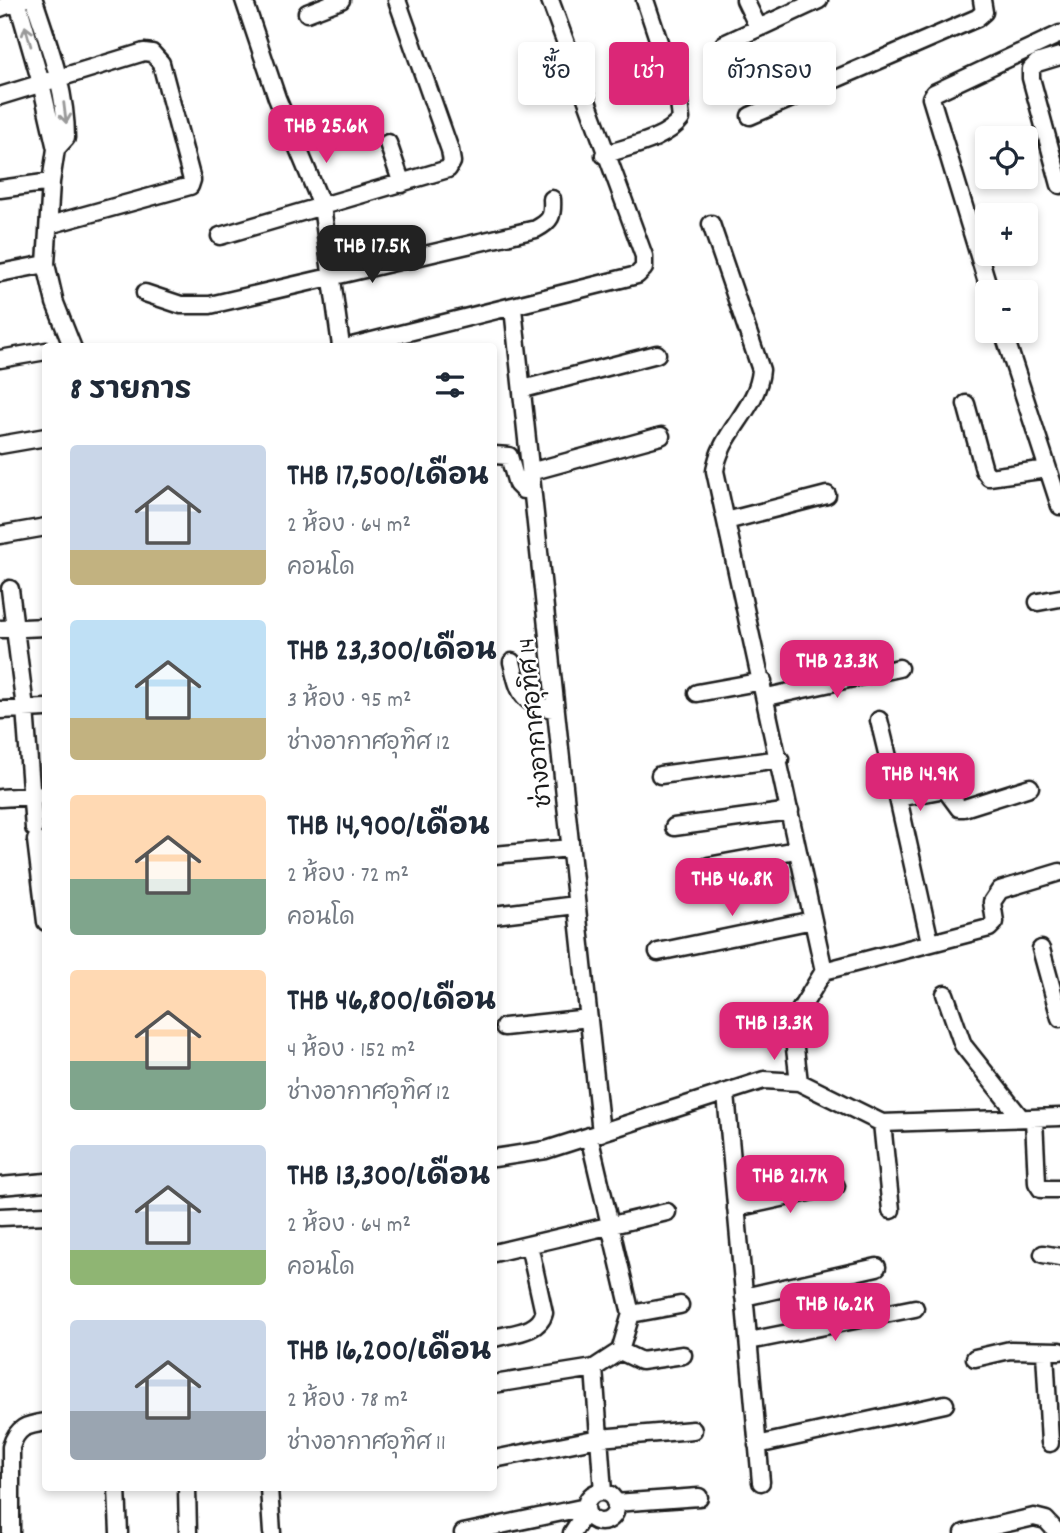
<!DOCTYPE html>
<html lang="th">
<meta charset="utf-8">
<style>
body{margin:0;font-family:Dekko,"Playpen Sans Thai",sans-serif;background:#f2f2f3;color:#1f2937;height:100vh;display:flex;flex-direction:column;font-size:26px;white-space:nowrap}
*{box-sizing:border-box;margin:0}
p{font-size:23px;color:#747a83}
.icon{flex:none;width:38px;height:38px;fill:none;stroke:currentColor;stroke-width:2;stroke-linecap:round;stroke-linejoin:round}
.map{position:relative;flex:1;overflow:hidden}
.sheet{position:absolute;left:42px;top:343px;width:455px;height:1148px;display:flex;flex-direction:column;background:#fff;border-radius:7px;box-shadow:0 4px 10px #0003}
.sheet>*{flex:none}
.hud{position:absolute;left:518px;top:42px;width:436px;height:63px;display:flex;gap:14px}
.controls{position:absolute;left:975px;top:126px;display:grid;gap:14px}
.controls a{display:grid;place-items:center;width:63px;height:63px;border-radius:7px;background:#fff;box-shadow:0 4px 10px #0003;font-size:35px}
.price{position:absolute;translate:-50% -60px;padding:0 16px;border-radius:14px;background:#db2777;color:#fff;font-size:23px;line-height:46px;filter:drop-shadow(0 2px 4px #0008)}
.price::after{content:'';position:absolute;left:50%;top:42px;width:21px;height:16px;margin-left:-10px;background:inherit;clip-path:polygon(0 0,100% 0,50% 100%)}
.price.active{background:#222;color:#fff}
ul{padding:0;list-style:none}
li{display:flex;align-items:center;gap:21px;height:175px;padding:0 28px}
li span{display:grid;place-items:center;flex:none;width:196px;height:140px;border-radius:7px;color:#555}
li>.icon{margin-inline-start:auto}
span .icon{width:84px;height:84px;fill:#fffc;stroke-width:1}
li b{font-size:30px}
h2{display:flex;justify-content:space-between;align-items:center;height:84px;padding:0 28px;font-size:30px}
.tag{padding:0 24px;border-radius:7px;background:#fff;box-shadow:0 4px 10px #0003;font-size:24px;line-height:63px}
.tag.active{background:#db2777;color:#fff}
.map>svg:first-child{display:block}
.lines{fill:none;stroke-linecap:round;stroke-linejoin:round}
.minor-casing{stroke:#1c1c1c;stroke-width:21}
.minor{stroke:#fff;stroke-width:16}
.oneway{stroke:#999}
.labels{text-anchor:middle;stroke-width:5;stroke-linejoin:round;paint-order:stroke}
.street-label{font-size:24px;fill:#1c1c1c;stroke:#fff}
</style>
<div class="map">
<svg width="1060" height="1533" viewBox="0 0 1060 1533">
<rect width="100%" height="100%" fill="#fff"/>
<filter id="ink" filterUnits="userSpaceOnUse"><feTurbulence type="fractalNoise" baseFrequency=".0143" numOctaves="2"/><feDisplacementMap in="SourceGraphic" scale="14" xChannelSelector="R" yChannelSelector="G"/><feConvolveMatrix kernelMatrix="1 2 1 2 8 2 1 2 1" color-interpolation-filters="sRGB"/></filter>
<g filter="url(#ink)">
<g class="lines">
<defs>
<path id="minor" d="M17,0L41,83L56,149L51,182L46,264L55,303L72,346
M34,0C49,46 66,89 66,138L56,149
M244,0L277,98L322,206L341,346
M745,0L758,27
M0,8L22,0
M307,13L341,0
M724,44L819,0
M1060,56L1037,63L1031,69V78L1060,185
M0,96L144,52L152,53L161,63L192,180L190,186L49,225
M750,116L977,18L984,12L982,0
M388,143L402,184
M604,155C629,146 665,140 681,119L679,102L645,0
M0,189L51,182
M711,224L761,370C758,409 720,432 715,471L824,971L792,1023L799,1082
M220,236L448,169L452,162L450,150L397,0
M0,273L46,264
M990,292L931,98L934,93L1060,34
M145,293L181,305H210L536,229C551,221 553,216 552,199
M513,308L601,1133
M1003,331L1060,506
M352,346L637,275L644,268V256L550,0
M0,359L46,351
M523,389L657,354
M966,404L984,470L989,477L1048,469
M0,445L46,437
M494,455L509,456L517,484L523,490H531
M530,472L661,436
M726,521L827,495
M0,535L46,527
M10,589L25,708L34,828
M1038,602L1060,598
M0,629L46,627
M512,662C519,691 521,706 555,709
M697,693L763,681
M767,697L899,668
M0,710L46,708
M879,720L898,798
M660,775L780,759
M0,798L46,795
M674,827L790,811
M36,840L46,922
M494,855L570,848
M708,866L796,850
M494,915L576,905
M930,942L898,798L945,789L959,808H964L1030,787
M1041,949L1060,1018
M658,952L813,920
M824,971L989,928L995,922L992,902L1000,890L1060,872
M945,994L963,1045L1021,1118
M504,1027L589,1018
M726,1094L761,1482
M1034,1119L1037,1183L1041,1189H1060
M882,1123L891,1210
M589,1136L631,1314L680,1305
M494,1158L546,1150L764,1080L799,1082L882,1123L1060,1117
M0,1186L46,1182
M736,1208L836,1186
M0,1217L46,1215
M494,1253L667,1212
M1043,1254L1060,1257
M744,1297L877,1267
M494,1338C511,1333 539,1333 544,1313L529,1245
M749,1341L915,1308
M620,1351L641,1361L683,1355
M1045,1352L1050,1443
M975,1358L1010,1350L1060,1351
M594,1368L603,1492
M494,1384L594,1368L620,1351L631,1314
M757,1445L945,1404
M494,1459L599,1438L693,1430
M117,1488L119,1533
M187,1488L188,1533
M269,1488L272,1533
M586 1507a15 15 0 1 1 30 0a15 15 0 1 1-30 0Z
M615,1503L699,1497
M11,1533V1447C17,1427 26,1425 46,1422
M463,1533L586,1507
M572,1533L581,1519L588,1515
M964,1533L1034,1517L1046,1520L1058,1533"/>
</defs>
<!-- minor casing -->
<use href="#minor" class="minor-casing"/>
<!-- minor -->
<use href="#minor" class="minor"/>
</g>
<!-- one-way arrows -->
<defs><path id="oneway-shaft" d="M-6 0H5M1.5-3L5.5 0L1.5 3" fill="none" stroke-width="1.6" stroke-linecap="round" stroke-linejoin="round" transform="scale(1.75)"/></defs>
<g class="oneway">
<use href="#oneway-shaft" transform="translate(28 36) rotate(-106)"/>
<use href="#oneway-shaft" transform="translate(65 113) rotate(83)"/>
</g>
</g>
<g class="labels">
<!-- street labels -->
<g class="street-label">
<text transform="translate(534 723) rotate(-96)" y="8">ช่างอากาศอุทิศ 14</text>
</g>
</g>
</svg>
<div class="controls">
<a><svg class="icon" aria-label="locate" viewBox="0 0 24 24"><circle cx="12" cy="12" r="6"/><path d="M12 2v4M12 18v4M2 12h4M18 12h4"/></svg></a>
<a>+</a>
<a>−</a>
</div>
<b class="price" style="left:326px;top:165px">THB 25.6K</b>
<b class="price active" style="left:372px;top:285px">THB 17.5K</b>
<b class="price" style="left:837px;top:700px">THB 23.3K</b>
<b class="price" style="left:920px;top:813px">THB 14.9K</b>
<b class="price" style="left:732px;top:918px">THB 46.8K</b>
<b class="price" style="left:774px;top:1062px">THB 13.3K</b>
<b class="price" style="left:790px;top:1215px">THB 21.7K</b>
<b class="price" style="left:835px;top:1343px">THB 16.2K</b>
<div class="hud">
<a class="tag">ซื้อ</a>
<a class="tag active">เช่า</a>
<a class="tag">ตัวกรอง</a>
</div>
<section class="sheet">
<h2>8 รายการ<svg class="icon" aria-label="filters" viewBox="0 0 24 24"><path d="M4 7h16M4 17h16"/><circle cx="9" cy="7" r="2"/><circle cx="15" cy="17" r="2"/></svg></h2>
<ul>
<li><span style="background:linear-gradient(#c9d6e8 75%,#c2b280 0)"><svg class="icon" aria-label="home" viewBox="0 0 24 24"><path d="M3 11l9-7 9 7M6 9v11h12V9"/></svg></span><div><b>THB 17,500/เดือน</b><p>2 ห้อง · 64 m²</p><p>คอนโด</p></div></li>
<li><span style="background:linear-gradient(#bfe0f5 70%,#c2b280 0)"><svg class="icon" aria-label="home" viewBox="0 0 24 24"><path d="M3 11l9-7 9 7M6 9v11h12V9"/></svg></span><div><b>THB 23,300/เดือน</b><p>3 ห้อง · 95 m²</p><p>ช่างอากาศอุทิศ 12</p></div></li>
<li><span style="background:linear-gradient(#ffd9b3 60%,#7fa58c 0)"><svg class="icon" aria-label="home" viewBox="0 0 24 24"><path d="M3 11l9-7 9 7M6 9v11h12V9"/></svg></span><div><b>THB 14,900/เดือน</b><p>2 ห้อง · 72 m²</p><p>คอนโด</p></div></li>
<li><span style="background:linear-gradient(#ffd9b3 65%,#7fa58c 0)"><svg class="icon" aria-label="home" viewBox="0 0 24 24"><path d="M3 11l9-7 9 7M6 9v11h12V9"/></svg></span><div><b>THB 46,800/เดือน</b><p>4 ห้อง · 152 m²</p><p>ช่างอากาศอุทิศ 12</p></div></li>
<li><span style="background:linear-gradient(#c9d6e8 75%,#8fb573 0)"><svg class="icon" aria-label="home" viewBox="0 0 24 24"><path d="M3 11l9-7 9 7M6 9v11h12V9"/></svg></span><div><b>THB 13,300/เดือน</b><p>2 ห้อง · 64 m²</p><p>คอนโด</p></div></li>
<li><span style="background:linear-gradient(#c9d6e8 65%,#9aa5b1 0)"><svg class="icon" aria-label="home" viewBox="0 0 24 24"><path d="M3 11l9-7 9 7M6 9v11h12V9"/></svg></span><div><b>THB 16,200/เดือน</b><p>2 ห้อง · 78 m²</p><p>ช่างอากาศอุทิศ 11</p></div></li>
</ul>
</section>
</div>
